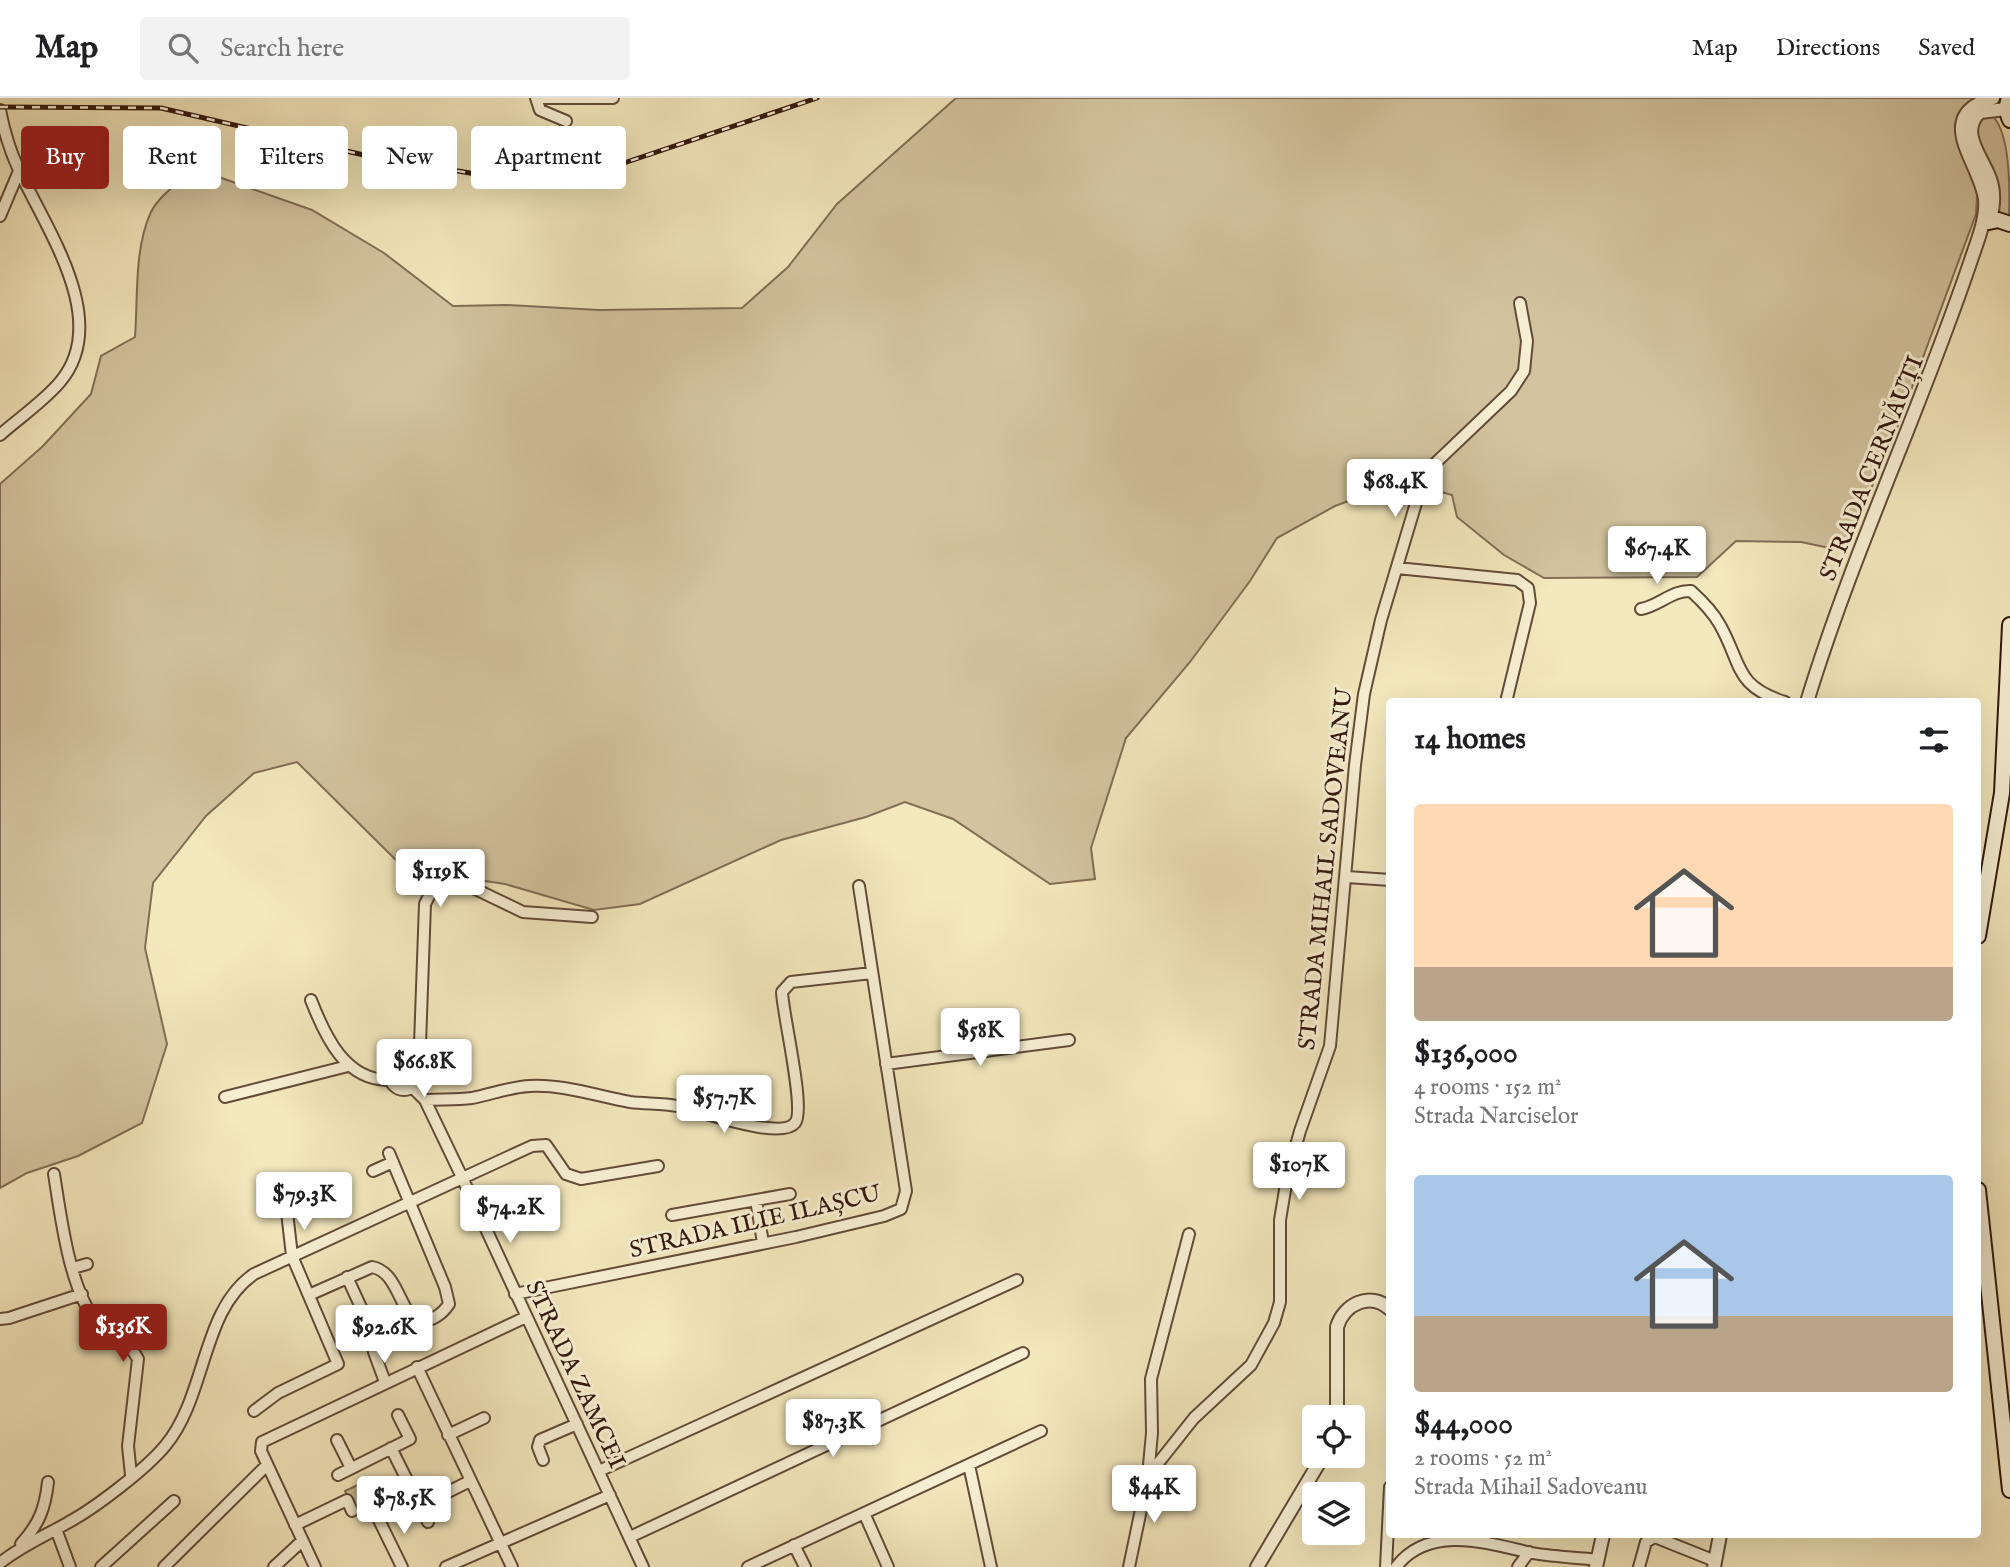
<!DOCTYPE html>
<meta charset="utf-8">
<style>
body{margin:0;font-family:"IM FELL English",serif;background:#f2f2f2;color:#202124;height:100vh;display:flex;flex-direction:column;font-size:26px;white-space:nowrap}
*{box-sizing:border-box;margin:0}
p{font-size:23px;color:#757577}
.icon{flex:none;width:38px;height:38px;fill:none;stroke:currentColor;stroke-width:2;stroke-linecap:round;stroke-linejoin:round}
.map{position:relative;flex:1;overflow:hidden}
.sheet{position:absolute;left:1386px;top:600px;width:595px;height:840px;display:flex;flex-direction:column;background:#fff;border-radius:7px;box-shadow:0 7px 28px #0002}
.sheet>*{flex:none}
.guide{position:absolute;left:21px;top:28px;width:665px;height:63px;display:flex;gap:14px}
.buttons{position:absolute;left:1302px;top:1307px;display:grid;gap:14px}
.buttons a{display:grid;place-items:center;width:63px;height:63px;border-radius:7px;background:#fff;box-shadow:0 7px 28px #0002;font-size:35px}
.price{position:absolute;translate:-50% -60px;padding:0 16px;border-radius:7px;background:#fff;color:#222;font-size:23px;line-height:46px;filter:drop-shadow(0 2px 4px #0008)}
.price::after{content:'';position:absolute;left:50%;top:42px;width:21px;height:16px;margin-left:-10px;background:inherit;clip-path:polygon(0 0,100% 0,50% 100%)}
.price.selected{background:#8f2418;color:#fff}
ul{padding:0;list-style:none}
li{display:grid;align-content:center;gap:14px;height:371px;padding:0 28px}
li span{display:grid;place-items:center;height:217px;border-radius:7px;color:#555}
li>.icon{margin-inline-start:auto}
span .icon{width:126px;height:126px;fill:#fffc;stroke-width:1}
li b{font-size:30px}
h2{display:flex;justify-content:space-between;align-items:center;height:84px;padding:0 28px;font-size:30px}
.pill{padding:0 24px;border-radius:7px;background:#fff;box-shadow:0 7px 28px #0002;font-size:24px;line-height:63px}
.pill.selected{background:#8f2418;color:#fff}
header{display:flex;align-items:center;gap:42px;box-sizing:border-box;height:98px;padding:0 35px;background:#fff;border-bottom:2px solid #e0e0e0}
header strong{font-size:33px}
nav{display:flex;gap:38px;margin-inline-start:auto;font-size:24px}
.search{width:490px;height:63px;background:#f2f2f2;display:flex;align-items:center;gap:18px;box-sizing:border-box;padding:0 24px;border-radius:7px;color:#757577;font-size:26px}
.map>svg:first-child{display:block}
.green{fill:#d3c49f;stroke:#826e56;stroke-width:2}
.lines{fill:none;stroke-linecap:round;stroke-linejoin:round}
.minor-casing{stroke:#624b39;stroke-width:14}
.tertiary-casing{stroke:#624b39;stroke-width:16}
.secondary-casing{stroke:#32170d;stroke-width:18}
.minor{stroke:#f8f0d4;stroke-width:10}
.tertiary{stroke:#f8f0d4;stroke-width:12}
.secondary{stroke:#f8f0d4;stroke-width:14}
.rail-casing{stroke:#32170d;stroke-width:5}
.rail{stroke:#f8f0d4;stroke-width:2.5;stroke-dasharray:8;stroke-linecap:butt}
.labels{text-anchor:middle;stroke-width:6;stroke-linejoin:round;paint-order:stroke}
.street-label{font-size:24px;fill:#32170d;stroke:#f8f0d4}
</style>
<header>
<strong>Map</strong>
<div class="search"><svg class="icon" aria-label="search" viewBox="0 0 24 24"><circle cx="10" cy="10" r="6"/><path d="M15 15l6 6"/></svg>Search here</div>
<nav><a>Map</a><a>Directions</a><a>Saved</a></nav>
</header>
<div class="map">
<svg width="2010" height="1469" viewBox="0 0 2010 1469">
<rect width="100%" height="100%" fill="#f4e8bd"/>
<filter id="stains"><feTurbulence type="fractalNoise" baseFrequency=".00286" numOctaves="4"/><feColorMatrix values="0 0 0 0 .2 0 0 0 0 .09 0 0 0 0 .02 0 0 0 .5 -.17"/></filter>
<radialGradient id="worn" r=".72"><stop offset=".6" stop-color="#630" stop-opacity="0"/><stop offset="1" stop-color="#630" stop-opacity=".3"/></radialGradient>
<!-- green -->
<path class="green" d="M956,0H1986L1979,3L1973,80L1977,97L1976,116L1894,338L1844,453L1801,444L1736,443L1697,479L1544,480L1504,457L1457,419L1452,397L1402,383L1335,408L1277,440L1250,483L1190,564L1126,640L1091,750L1095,781L1050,786L953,721L905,704L866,719L781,742L640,806L594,812L505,786L405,771L297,664L254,675L206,718L153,785L145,850L167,946L142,1025L78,1058L27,1075L0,1090V386L43,348L91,296L101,258L135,239C138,200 134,150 151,114C159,98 177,86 190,75L216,78L312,112L384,155L453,208L507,207L599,212L742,210L788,169L837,106Z
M1990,16C2010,30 2010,89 2009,119L1996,118L1976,36L1981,18Z
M362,1385L376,1414L359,1421L345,1393Z"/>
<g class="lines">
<defs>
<path id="minor" d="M536,0L540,12L566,23
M539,0H613
M0,12C4,33 10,53 19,72C46,131 112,223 60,284C43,304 19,320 0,337
M0,118L19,73
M1397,470L1517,482L1528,490L1530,505L1506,604
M1641,511C1659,508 1672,492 1691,493C1702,503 1713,514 1720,527C1742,566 1734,588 1785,604
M1347,779L1390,782
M311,902C325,938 345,983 390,982
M390 978a14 14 0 1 1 28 0a14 14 0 1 1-28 0Z
M886,966L1069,942
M415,968L420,946L425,806L433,790L469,788L523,814L592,819
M413,990L425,1002L460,1075L643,1469
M225,999L348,968
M425,1002C440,1001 457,1002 472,1000C492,996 510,989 530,988C563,986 597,998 630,1004C645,1006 662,1005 677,1008C699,1012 780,1043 795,1025C806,1012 783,918 782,894L791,884L872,875
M373,1073L393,1064
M54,1076C61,1119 69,1192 98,1226C110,1240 129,1243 138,1261L128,1348L131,1377
M756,1102L763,1145
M672,1117L790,1096
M73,1170L87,1166
M347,1179L371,1231L374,1254L385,1284
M515,1196L796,1139L884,1118L901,1111L906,1093L859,788
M309,1197L372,1169C398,1174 398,1210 418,1225C432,1222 441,1218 449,1206L445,1189L389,1055
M0,1221L9,1220L82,1196
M417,1269L512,1469
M254,1313L278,1295L338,1266L292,1158L287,1114
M448,1337L484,1320
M337,1342L351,1370
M391,1350L428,1424
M543,1362L538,1349L540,1342L577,1326
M969,1367L991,1469
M599,1373L1017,1182
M338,1377L410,1341L398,1317
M1148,1378L1194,1320L1251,1267L1274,1225L1280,1204V1122L1287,1080L1300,1033L1330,948L1355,667L1364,596L1381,522L1425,375L1511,293L1524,273L1527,243L1520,205
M420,1408L470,1383
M864,1415L888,1469
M378,1420L402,1469
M295,1427L347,1402L352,1413
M56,1431L70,1469
M630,1439L1023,1255
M21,1446C39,1426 45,1411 48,1384
M794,1447L805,1469
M0,1465C21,1448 45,1438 69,1424C95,1410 146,1371 165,1348C207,1298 201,1212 254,1176L532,1048L546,1047L566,1076L581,1081L658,1068
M101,1469L174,1403
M164,1469L267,1367
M274,1469L302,1443
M315,1469L261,1353L262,1344L526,1219
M446,1469L610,1397
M748,1469L1041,1333
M1129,1469L1148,1378L1152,1335L1151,1281L1189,1136
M1386,1469L1390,1389
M1396,1469C1428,1427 1485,1444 1527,1454C1550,1459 1575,1459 1598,1462
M1518,1469L1529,1454
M1639,1469L1646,1444L1655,1439L1715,1463"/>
<path id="tertiary" d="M1990,121C1994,107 1995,95 1990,81C1983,60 1958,34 1980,14L2006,11
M1807,604C1853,453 1921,311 1971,162C1977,144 1987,120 1985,101C1980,64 1931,18 1993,0
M1337,1320V1229C1344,1206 1370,1193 1390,1211
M1257,1469L1323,1358
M1596,1469L1603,1437
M1714,1469L1720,1437"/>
<path id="secondary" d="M2009,0L2006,11L2010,22
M1989,124L1998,122L2010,126
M1978,838L2002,695L2010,527
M1978,1092L2010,1392"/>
</defs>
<!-- minor casing -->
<use href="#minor" class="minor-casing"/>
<!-- tertiary casing -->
<use href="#tertiary" class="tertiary-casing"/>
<!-- secondary casing -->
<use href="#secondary" class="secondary-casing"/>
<!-- minor -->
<use href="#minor" class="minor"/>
<!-- tertiary -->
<use href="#tertiary" class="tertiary"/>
<!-- secondary -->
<use href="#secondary" class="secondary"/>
<defs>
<path id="rail" d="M0,9L161,10L368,58L506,81L612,69L817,0"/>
</defs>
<!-- rail casing -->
<use href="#rail" class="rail-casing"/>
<!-- rail -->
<use href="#rail" class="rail"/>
</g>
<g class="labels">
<!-- street labels -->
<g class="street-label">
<text transform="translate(1871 370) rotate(-68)" y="8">STRADA CERNĂUȚI</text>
<text transform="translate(1325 771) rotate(-84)" y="8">STRADA MIHAIL SADOVEANU</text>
<text transform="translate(755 1123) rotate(-13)" y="8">STRADA ILIE ILAȘCU</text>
<text transform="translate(576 1276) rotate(65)" y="8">STRADA ZAMCEI</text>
</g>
</g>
<rect width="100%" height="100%" filter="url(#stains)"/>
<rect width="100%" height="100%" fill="url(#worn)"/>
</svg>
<div class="buttons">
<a><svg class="icon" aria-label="locate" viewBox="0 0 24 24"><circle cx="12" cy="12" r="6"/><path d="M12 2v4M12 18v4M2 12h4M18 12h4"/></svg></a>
<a><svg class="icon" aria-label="layers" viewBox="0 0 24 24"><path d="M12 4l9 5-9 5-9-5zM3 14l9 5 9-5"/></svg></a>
</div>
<b class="price" style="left:1395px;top:421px">$68.4K</b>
<b class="price" style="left:1657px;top:488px">$67.4K</b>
<b class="price" style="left:440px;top:811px">$119K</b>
<b class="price" style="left:980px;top:970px">$58K</b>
<b class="price" style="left:424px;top:1001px">$66.8K</b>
<b class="price" style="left:724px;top:1037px">$57.7K</b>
<b class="price" style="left:1299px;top:1104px">$107K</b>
<b class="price" style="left:304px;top:1134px">$79.3K</b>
<b class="price" style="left:510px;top:1147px">$74.2K</b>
<b class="price selected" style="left:123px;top:1266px">$136K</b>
<b class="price" style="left:384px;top:1267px">$92.6K</b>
<b class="price" style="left:833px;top:1361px">$87.3K</b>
<b class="price" style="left:1154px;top:1427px">$44K</b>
<b class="price" style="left:404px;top:1438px">$78.5K</b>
<div class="guide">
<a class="pill selected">Buy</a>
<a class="pill">Rent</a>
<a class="pill">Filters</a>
<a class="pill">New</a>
<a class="pill">Apartment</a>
</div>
<section class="sheet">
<h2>14 homes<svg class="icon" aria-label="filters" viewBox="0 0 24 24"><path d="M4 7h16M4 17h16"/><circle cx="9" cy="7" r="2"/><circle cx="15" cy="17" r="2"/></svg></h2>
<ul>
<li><span style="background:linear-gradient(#ffd9b3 75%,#b9a48a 0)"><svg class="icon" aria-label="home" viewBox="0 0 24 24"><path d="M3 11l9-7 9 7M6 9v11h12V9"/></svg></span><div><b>$136,000</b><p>4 rooms · 152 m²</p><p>Strada Narciselor</p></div></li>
<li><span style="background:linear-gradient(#a9c7e8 65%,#b9a48a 0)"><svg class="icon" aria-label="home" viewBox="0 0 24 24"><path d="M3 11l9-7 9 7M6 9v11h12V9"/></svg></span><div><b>$44,000</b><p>2 rooms · 52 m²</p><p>Strada Mihail Sadoveanu</p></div></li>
</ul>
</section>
</div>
